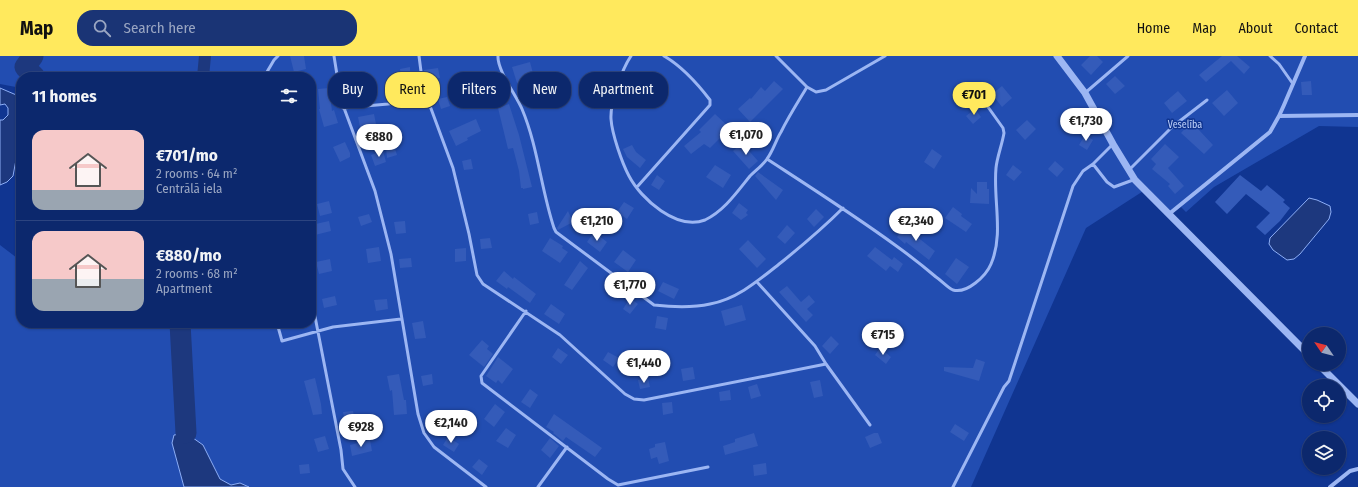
<!DOCTYPE html>
<meta charset="utf-8">
<style>
body{margin:0;font-family:"Fira Sans Condensed",sans-serif;background:#1a3475;color:#f1f3f6;height:100vh;display:flex;flex-direction:column;font-size:15px;white-space:nowrap}
*{box-sizing:border-box;margin:0}
p{font-size:13px;color:#9aa6c2}
.icon{flex:none;width:22px;height:22px;fill:none;stroke:currentColor;stroke-width:2;stroke-linecap:round;stroke-linejoin:round}
.map{position:relative;flex:1;overflow:hidden}
.drawer{position:absolute;left:16px;top:16px;width:300px;height:256px;display:flex;flex-direction:column;background:#0c286d;border-radius:16px;box-shadow:0 1px 3px #0004,0 0 0 1px #2c4480}
.drawer>*{flex:none}
.guide{position:absolute;left:328px;top:16px;width:380px;height:36px;display:flex;gap:8px}
.needle{width:26px;rotate:305deg}
.controls{position:absolute;left:1302px;top:271px;display:grid;gap:8px}
.controls a{display:grid;place-items:center;width:44px;height:44px;border-radius:50%;background:#0c286d;box-shadow:0 1px 3px #0004,0 0 0 1px #2c4480;font-size:20px}
.price{position:absolute;translate:-50% -34px;padding:0 9px;border-radius:14px;background:#fff;color:#222;font-size:13px;line-height:26px;filter:drop-shadow(0 1px 2px #0008)}
.price::after{content:'';position:absolute;left:50%;top:24px;width:12px;height:9px;margin-left:-6px;background:inherit;clip-path:polygon(0 0,100% 0,50% 100%)}
.price.selected{background:#ffe95d;color:#111}
ul{padding:0;list-style:none}
li{display:flex;align-items:center;gap:12px;height:100px;padding:0 16px}
li+li{border-top:1px solid #2c4480}
li span{display:grid;place-items:center;flex:none;width:112px;height:80px;border-radius:12px;color:#555}
li>.icon{margin-inline-start:auto}
span .icon{width:48px;height:48px;fill:#fffc;stroke-width:1}
li b{font-size:17px}
h2{display:flex;justify-content:space-between;align-items:center;height:48px;padding:0 16px;font-size:17px}
.pill{padding:0 14px;border-radius:16px;background:#0c286d;box-shadow:0 1px 3px #0004,0 0 0 1px #2c4480;font-size:14px;line-height:36px}
.pill.selected{background:#ffe95d;color:#111}
header{display:flex;align-items:center;gap:24px;box-sizing:border-box;height:56px;padding:0 20px;background:#ffe95d;color:#111}
header strong{font-size:19px}
nav{display:flex;gap:22px;margin-inline-start:auto;font-size:14px}
.search{width:280px;height:36px;background:#1a3475;display:flex;align-items:center;gap:10px;box-sizing:border-box;padding:0 14px;border-radius:16px;color:#9aa6c2;font-size:15px}
.map>svg:first-child{display:block}
.green{fill:#224db1}
.water{fill:#1d387e;stroke:#8daef6}
.lines{fill:none;stroke-linecap:round;stroke-linejoin:round}
.canal{stroke:#1d387e;stroke-width:12}
.river{stroke:#1d387e;stroke-width:21}
.building{fill:#345bb9}
.service{stroke:#9cb6f3;stroke-width:3}
.minor{stroke:#9cb6f3;stroke-width:4}
.tertiary{stroke:#9cb6f3;stroke-width:7}
.labels{text-anchor:middle;stroke-width:3;stroke-linejoin:round;paint-order:stroke}
.park-label{font-size:10px;fill:#c3d5fd;stroke:#103591}
</style>
<header>
<strong>Map</strong>
<div class="search"><svg class="icon" aria-label="search" viewBox="0 0 24 24"><circle cx="10" cy="10" r="6"/><path d="M15 15l6 6"/></svg>Search here</div>
<nav><a>Home</a><a>Map</a><a>About</a><a>Contact</a></nav>
</header>
<div class="map">
<svg width="1358" height="431" viewBox="0 0 1358 431">
<rect width="100%" height="100%" fill="#103591"/>
<!-- green -->
<path class="green" d="M0,0H1358V71L1319,70L1214,131L1186,156L1181,151L1169,158L1148,132L1086,172L971,431H0V189L21,205V267H311V21H21V32L0,28Z"/>
<!-- water -->
<path class="water" d="M0,32L21,41L20,82L13,120L7,126L0,129V64H3L8,59V52L5,48L0,49Z
M1309,142L1317,144L1330,150L1331,156L1329,163L1300,198L1294,203L1287,204L1273,194L1269,188L1270,182Z
M186,377L203,389L220,423L231,429L240,427L249,431H184L172,387L174,379Z"/>
<g class="lines">
<!-- canal -->
<path class="canal" d="M203,21L205,0"/>
<!-- river -->
<path class="river" d="M33,0L25,11L35,21
M180,267L186,377"/>
</g>
<!-- building -->
<path class="building" d="M290,0H304L306,13L294,16Z
M1090,0H1097L1103,6L1091,19L1081,9Z
M1222,0H1237L1250,11L1244,18L1231,5L1206,26L1199,19Z
M530,6L534,21L517,27L512,11Z
M410,11V16L418,15L419,26L402,28L400,13Z
M438,12L440,22L425,25L424,14Z
M493,16L500,30L491,35L483,21Z
M1115,20L1125,30L1115,38L1106,28Z
M627,22L640,24L638,39L625,37Z
M774,25L783,33L750,66L738,53L750,42L751,43L761,31L765,35Z
M1311,25L1312,39H1302L1301,26Z
M661,27L668,35L661,44L647,41Z
M1002,30L1012,42L1002,51L992,38Z
M329,32L332,55L334,54L338,67L324,71L319,53H320L318,33Z
M1227,34L1238,47L1224,60L1212,47Z
M1178,35L1187,45L1172,57L1164,47Z
M447,41L450,50L441,53L438,43Z
M509,48L519,79L532,131L523,133V132H521L519,115L513,92L508,93L498,52Z
M975,53L981,61L973,68L966,60Z
M374,58L377,73L361,76L358,61Z
M715,58L730,72L710,92L704,88L691,98L684,90L701,76L699,74Z
M476,63L481,75L467,82L468,84L456,90L449,75Z
M1027,64L1036,73L1025,84L1016,74Z
M1192,65L1200,72L1199,74L1213,89L1204,98L1181,77Z
M388,71L397,99L387,102L384,72Z
M1085,79L1093,84L1087,94L1079,89Z
M345,86L350,97V101L340,106L333,91Z
M742,87L758,105L749,113L733,95Z
M1165,88L1179,101L1168,112L1184,130L1175,138L1168,130L1170,128L1152,113L1156,108L1151,103Z
M632,89L636,96L646,104L640,112L627,101L623,93Z
M932,93L942,100L934,113L924,106Z
M383,95L386,106L375,110L371,99Z
M471,103L473,113L464,114L462,105Z
M1055,105L1064,113L1057,121L1048,113Z
M715,109L731,119L723,132L706,121Z
M1013,109L1022,116L1014,125L1006,119Z
M758,116L783,134L776,144L755,120Z
M657,119L665,125L659,134L651,129Z
M1240,119L1261,135L1267,129L1285,144L1283,146L1290,152L1280,165L1265,179L1256,171L1270,157L1246,138L1227,158L1215,146Z
M977,126H987V133H989V148L970,147L971,132L977,138Z
M329,145L332,157L320,160L317,148Z
M624,146L634,152L627,163L617,156Z
M739,147L748,154L746,157L748,159L741,164L732,157Z
M953,151L962,158L961,160L972,168L966,176L945,162Z
M816,153L824,161L814,171L807,163Z
M568,155L573,166L558,174L557,172Z
M537,156L539,167L530,169L528,158Z
M369,158L372,166L361,170L358,161Z
M329,165L331,175L311,180V169Z
M405,165L406,177L396,178L394,166Z
M787,169L795,177L785,188L777,181Z
M906,169L918,177L916,180L935,195L929,204L906,186L905,188L897,181Z
M594,176L607,186L600,196L587,186Z
M490,182L492,192L481,193L480,183Z
M550,182L563,190L562,192L568,196L560,207L542,195Z
M748,184L766,203L757,212L739,193Z
M379,191L381,205L368,207L366,193Z
M875,191L892,204L894,201L903,208L898,216L890,210L886,215L867,200Z
M466,192V205L455,206V193Z
M623,194L636,204L628,216L614,206Z
M411,202L412,211L400,212L399,203Z
M956,202L969,211L957,228L945,218Z
M330,203L332,215L319,218L316,206Z
M580,205L588,212L572,234L564,229Z
M504,215L513,223L514,221L536,238L530,247L508,231L507,233L496,225Z
M663,226L679,233L674,243L658,235Z
M787,230L801,246L809,239L815,246L807,253L813,259L806,266L779,236Z
M335,240L337,249L324,252L322,243Z
M630,242L638,248L630,258L623,253Z
M387,243L388,253L376,255L374,244Z
M551,248L565,258L559,268L544,258Z
M742,249L746,264L725,270L721,255Z
M657,260L668,262L666,274L655,272Z
M423,265L426,282L415,283L412,267Z
M831,280L839,288L830,298L822,290Z
M482,284L489,290L487,293L493,298L484,311L469,299Z
M558,292L568,299L561,308L552,301Z
M880,292L891,301L886,308L875,299Z
M608,296L619,302L613,311L603,304Z
M498,301L513,313L502,328L498,324L496,327L486,320Z
M976,303L985,306L979,325L944,315V311L973,312Z
M693,311L695,323L683,325L681,313Z
M399,318L404,344H406L407,358L394,359L392,334L390,335L387,320Z
M432,318L433,328L423,330L421,320Z
M315,322L321,348L322,358L313,359L304,325Z
M648,322L650,331L640,333L638,324Z
M820,324L823,340L814,342L810,326Z
M757,328L761,340L751,343L748,331Z
M530,333L538,339L530,352L521,346Z
M730,334L731,344L720,345L719,336Z
M672,346L673,357L663,359L662,347Z
M495,348L505,356L494,371L484,363Z
M353,355L355,365L345,366L343,356Z
M554,358L602,392L595,401L566,381L563,385L553,377L554,376L546,371Z
M955,368L969,377L964,385L950,376Z
M506,372L516,379L508,392L496,385Z
M754,377L758,390L725,399L723,390L735,386V383Z
M874,377H878L882,387L870,392L865,381Z
M325,380L329,393L318,396L314,383Z
M448,381L459,388L454,396L443,389Z
M550,382L559,390L550,402L541,394Z
M370,384L372,395L352,400L350,389Z
M665,386L669,405L659,408L657,401L651,403L649,393L655,391V388Z
M479,403L488,410L482,419L472,411Z
M766,407L767,418L754,420L753,409Z
M309,408L310,417L300,418L299,409Z"/>
<g class="lines">
<!-- service -->
<path class="service" d="M334,0L341,44L375,135L391,198L418,358L424,377L434,391L486,431
M419,0L423,31L453,112L469,178L477,219L483,228L560,279L625,338L634,343L644,344L826,308
M498,0C497,14 516,39 522,53C538,91 541,133 554,172L556,176L654,249C672,251 692,252 710,248C738,243 760,223 783,205C804,188 824,171 843,152
M631,0C622,13 610,47 611,63C612,78 622,107 629,120C641,143 677,175 705,164C724,155 737,136 750,120C756,114 763,109 767,103C773,95 776,84 781,76C789,60 798,46 807,31L816,36L826,34L885,0
M776,0L807,31
M1270,0L1279,8L1293,28
M264,21L274,4L278,0
M1085,37L1128,0
M343,52L388,48L428,43
M767,103C810,131 854,159 895,189C909,199 923,210 936,221C942,225 947,231 953,234C967,238 986,220 991,208C1004,178 993,144 996,112C997,101 1002,89 1004,77L1003,72L983,44
M1093,108L1107,126L1114,131L1133,124
M1129,114L1172,71L1207,44
M637,131L710,49V44C697,27 683,11 664,0
M757,226L815,290L826,308L870,369
M311,240L341,394L343,413L355,431
M526,255L481,320L482,327L608,423L618,429L708,411
M277,267L282,285L333,271L401,263
M538,431L567,391
M953,431L1004,331L1009,325L1073,130L1083,115L1093,108L1113,88"/>
<!-- minor -->
<path class="minor" d="M1279,60L1284,49L1305,0
M1169,158L1270,76L1279,60L1358,59
M1330,431L1350,415L1358,413"/>
<!-- tertiary -->
<path class="tertiary" d="M1057,0L1085,37L1113,88L1135,124L1309,299
M1318,308L1358,348"/>
</g>
<g class="labels">
<!-- park labels -->
<g class="park-label">
<text x="1185" y="72">Veselība</text>
</g>
</g>
</svg>
<div class="controls">
<a><svg class="needle" viewBox="-14 -14 28 28"><path d="M0-13l5 13h-10z" fill="#e53935"/><path d="M0 13l5-13h-10z" fill="#9aa6c2"/></svg></a>
<a><svg class="icon" aria-label="locate" viewBox="0 0 24 24"><circle cx="12" cy="12" r="6"/><path d="M12 2v4M12 18v4M2 12h4M18 12h4"/></svg></a>
<a><svg class="icon" aria-label="layers" viewBox="0 0 24 24"><path d="M12 4l9 5-9 5-9-5zM3 14l9 5 9-5"/></svg></a>
</div>
<b class="price selected" style="left:974px;top:60px">€701</b>
<b class="price" style="left:1086px;top:86px">€1,730</b>
<b class="price" style="left:746px;top:100px">€1,070</b>
<b class="price" style="left:379px;top:102px">€880</b>
<b class="price" style="left:597px;top:186px">€1,210</b>
<b class="price" style="left:916px;top:186px">€2,340</b>
<b class="price" style="left:630px;top:250px">€1,770</b>
<b class="price" style="left:883px;top:300px">€715</b>
<b class="price" style="left:644px;top:328px">€1,440</b>
<b class="price" style="left:451px;top:388px">€2,140</b>
<b class="price" style="left:361px;top:392px">€928</b>
<div class="guide">
<a class="pill">Buy</a>
<a class="pill selected">Rent</a>
<a class="pill">Filters</a>
<a class="pill">New</a>
<a class="pill">Apartment</a>
</div>
<section class="drawer">
<h2>11 homes<svg class="icon" aria-label="filters" viewBox="0 0 24 24"><path d="M4 7h16M4 17h16"/><circle cx="9" cy="7" r="2"/><circle cx="15" cy="17" r="2"/></svg></h2>
<ul>
<li><span style="background:linear-gradient(#f6c9c9 75%,#9aa5b1 0)"><svg class="icon" aria-label="home" viewBox="0 0 24 24"><path d="M3 11l9-7 9 7M6 9v11h12V9"/></svg></span><div><b>€701/mo</b><p>2 rooms · 64 m²</p><p>Centrālā iela</p></div></li>
<li><span style="background:linear-gradient(#f6c9c9 60%,#9aa5b1 0)"><svg class="icon" aria-label="home" viewBox="0 0 24 24"><path d="M3 11l9-7 9 7M6 9v11h12V9"/></svg></span><div><b>€880/mo</b><p>2 rooms · 68 m²</p><p>Apartment</p></div></li>
</ul>
</section>
</div>
